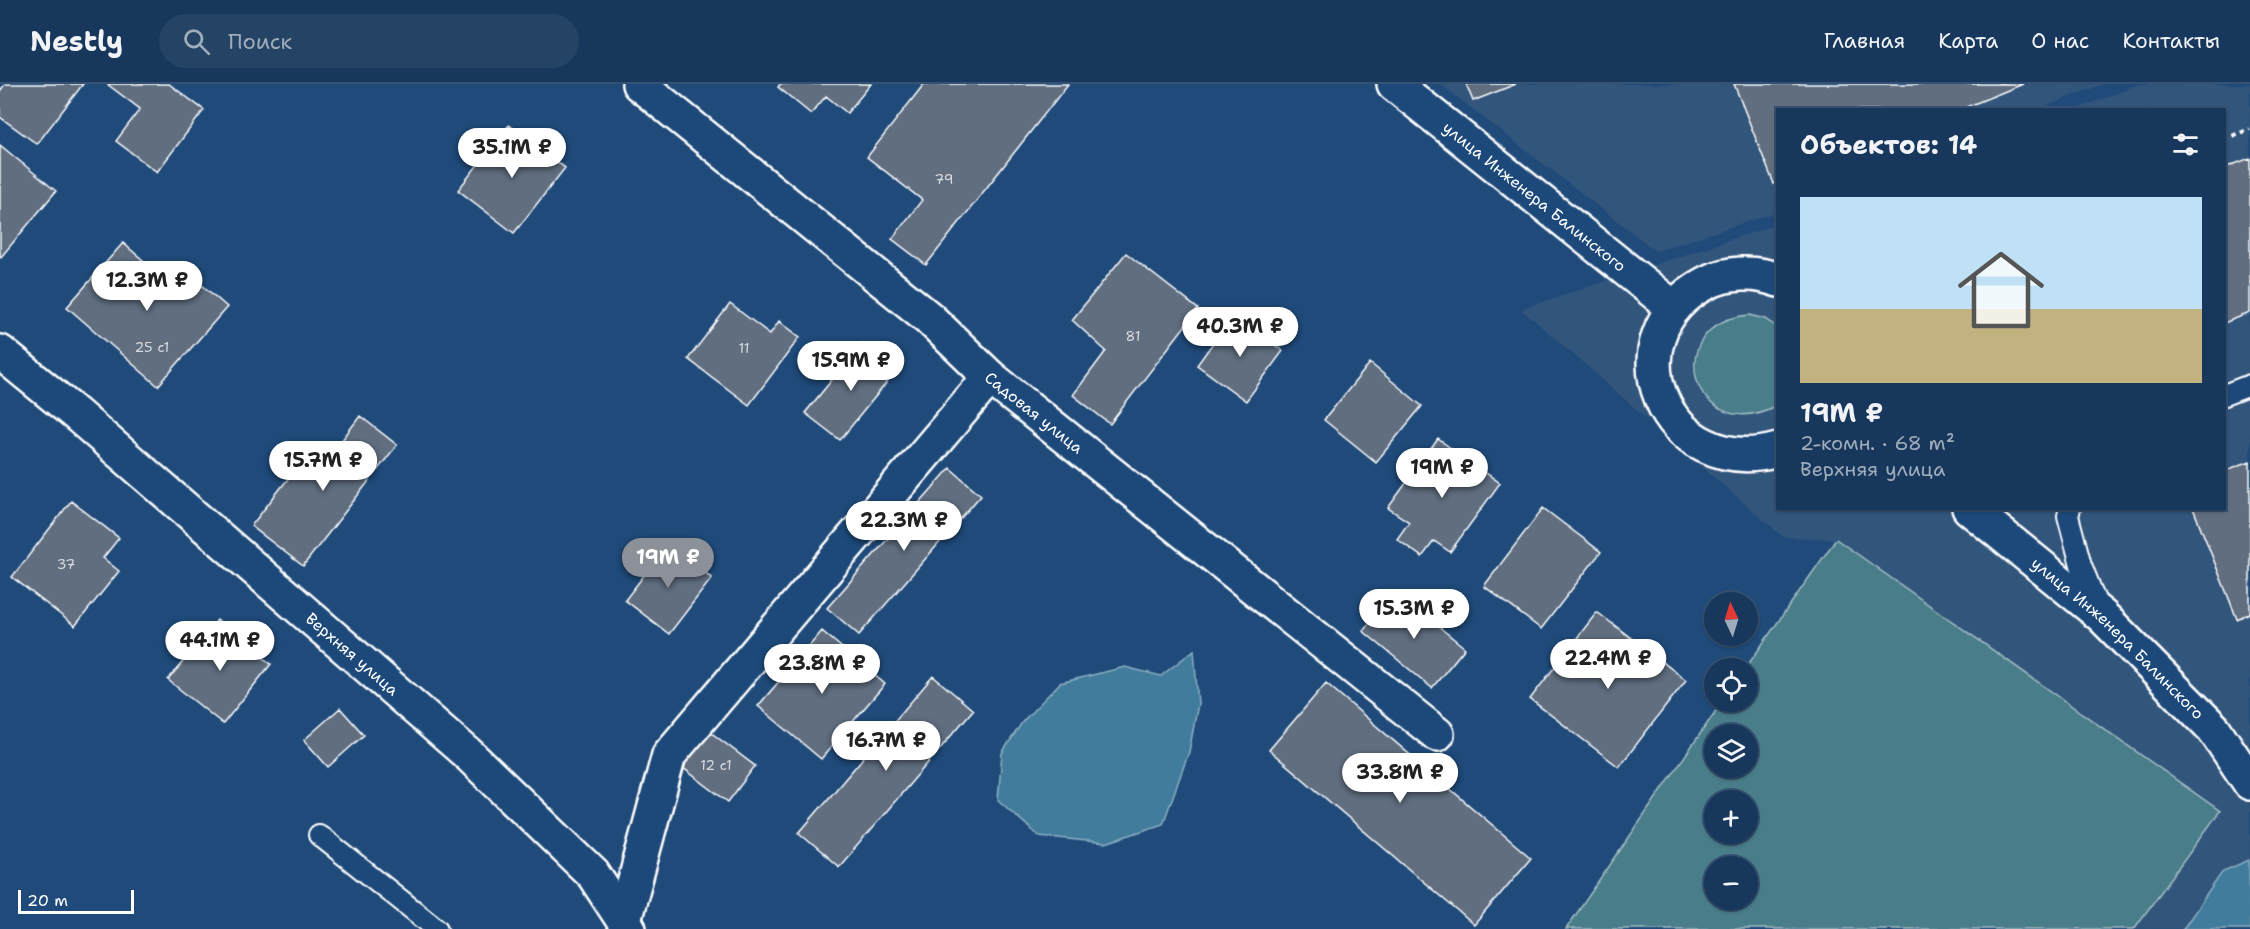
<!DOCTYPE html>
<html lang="ru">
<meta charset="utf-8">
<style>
body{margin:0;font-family:"Shantell Sans",sans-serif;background:#244365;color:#f1f3f6;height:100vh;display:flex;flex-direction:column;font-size:22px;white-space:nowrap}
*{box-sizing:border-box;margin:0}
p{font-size:20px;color:#9eacbb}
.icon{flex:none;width:33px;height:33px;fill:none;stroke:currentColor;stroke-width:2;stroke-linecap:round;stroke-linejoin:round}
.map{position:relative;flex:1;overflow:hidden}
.drawer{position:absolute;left:1776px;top:24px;width:450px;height:402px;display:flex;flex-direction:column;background:#17385c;border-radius:0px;box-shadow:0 2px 4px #0004,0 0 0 2px #365272}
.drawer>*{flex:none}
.needle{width:39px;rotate:356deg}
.buttons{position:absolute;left:1704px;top:508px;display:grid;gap:12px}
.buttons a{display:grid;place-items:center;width:54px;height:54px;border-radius:50%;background:#17385c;box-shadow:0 2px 4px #0004,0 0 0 2px #365272;font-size:30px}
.scale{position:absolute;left:18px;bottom:15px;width:116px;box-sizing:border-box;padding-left:6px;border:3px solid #fff;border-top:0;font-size:16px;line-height:21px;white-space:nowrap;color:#fff;-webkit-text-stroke:4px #1f4a7a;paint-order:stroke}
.price{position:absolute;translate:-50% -51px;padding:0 14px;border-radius:21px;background:#fff;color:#222;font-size:20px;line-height:39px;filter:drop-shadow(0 2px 3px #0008)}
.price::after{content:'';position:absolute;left:50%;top:36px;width:18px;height:14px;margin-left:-9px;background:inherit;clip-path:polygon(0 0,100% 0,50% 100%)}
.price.active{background:#8c9099;color:#fff}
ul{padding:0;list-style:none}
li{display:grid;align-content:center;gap:12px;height:318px;padding:0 24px}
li+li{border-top:2px solid #365272}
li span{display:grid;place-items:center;height:186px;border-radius:0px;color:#555}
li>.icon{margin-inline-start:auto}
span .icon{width:108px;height:108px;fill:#fffc;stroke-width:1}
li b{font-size:26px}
h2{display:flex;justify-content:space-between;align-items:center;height:72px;padding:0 24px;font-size:26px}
header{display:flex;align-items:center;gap:36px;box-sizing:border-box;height:84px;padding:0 30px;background:#17385c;border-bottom:2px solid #365272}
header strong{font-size:28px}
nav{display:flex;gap:33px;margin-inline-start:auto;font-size:21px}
.search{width:420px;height:54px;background:#244365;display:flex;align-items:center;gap:15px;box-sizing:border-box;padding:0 21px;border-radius:33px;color:#9eacbb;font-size:22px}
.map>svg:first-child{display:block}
.built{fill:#33557c}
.green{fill:#4a7d8a;stroke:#a4bec4;stroke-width:1.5;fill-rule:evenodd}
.water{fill:#437b9c;stroke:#8eb0c4;stroke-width:1.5}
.building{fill:#616e80;stroke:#fff;stroke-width:1.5}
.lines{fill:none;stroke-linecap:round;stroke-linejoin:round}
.service-casing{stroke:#fff;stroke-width:24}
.minor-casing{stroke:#fff;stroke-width:38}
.path{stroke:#fff;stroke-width:4;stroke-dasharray:4.5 4.5;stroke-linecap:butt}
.service{stroke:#1f4a7a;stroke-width:20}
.minor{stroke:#1f4a7a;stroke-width:33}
.labels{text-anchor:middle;stroke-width:6;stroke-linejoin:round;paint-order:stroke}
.number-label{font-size:14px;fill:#d8dbdf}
.street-label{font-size:16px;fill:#fff;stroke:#1f4a7a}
</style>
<header>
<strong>Nestly</strong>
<div class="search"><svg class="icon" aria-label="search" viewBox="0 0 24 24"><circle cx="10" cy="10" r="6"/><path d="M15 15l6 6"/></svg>Поиск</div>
<nav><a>Главная</a><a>Карта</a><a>О нас</a><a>Контакты</a></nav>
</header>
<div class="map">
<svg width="2250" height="845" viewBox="0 0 2250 845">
<rect width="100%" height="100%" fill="#1f4a7a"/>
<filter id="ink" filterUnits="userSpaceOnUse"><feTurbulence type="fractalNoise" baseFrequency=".0167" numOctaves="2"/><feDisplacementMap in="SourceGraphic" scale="12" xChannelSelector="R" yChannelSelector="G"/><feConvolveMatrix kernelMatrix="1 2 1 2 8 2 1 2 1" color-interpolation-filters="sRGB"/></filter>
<g filter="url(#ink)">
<!-- built -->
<path class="built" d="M1440,0H2103L2040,25L1778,26L1777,128L1656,167Z
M2139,0H2250V845H2134L2219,728L1836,455L1783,453L1521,225L1777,140L1778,424H2224V26L2077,25Z"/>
<!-- green -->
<path class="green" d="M1750,231L1766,235L1777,243V321C1692,366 1657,238 1750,231Z
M1836,455L2220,727L2134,845H1566L1722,618H1748V585H1745ZM1714,651H1748V684H1714ZM1714,717H1748V750H1714ZM1714,783H1748V816H1714Z"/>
<!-- water -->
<path class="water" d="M1194,566L1198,620L1189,668L1163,740L1106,759L1039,752L998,716L1002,669L1023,637L1060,599L1125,583L1161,592Z
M2249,776L2250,845H2183L2223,787Z"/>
<!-- building -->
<path class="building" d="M5,0H83L37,60L0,33V7Z
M107,0H169L204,26L157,88L116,57L140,25Z
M780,0H871L847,29L826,12L811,30L778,3Z
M924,0H1068L926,181L892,155L922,116L867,73Z
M1466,0H1516L1473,17Z
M1734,0H2023L1959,26H1778V98L1774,100Z
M509,41L565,84L514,149L458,106Z
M0,61L56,107L1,173L0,172Z
M2250,74V229L2224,239V84Z
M123,159L164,194L177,179L227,223L158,302L67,223Z
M1126,169L1198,225L1110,340L1073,311L1106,267L1072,236Z
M730,220L770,250L779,237L800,253L749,321L688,275Z
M1233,231L1283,267L1246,317L1197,281Z
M862,259L897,286L840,356L805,329Z
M1370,279L1422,322L1376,378L1324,336Z
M360,332L397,361L303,482L251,442L312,364L327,376Z
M1438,355L1500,399L1450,468L1434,457L1422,473L1397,455L1409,438L1388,424Z
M2250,377V529L2237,535L2193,424H2224V387Z
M950,384L981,411L859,551L827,524Z
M71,417L119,454L103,474L119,487L75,542L12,493Z
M1543,424L1601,468L1541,545L1484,502Z
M668,460L712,494L669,550L625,516Z
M1395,507L1465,564L1432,604L1363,547Z
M1597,528L1686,596L1619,683L1530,615Z
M217,536L271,580L223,640L168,596Z
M822,547L885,600L821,675L758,622Z
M933,592L973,626L839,783L799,749Z
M1326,599L1531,774L1474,841L1269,666Z
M340,624L364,651L328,683L304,656Z
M705,644L755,682L728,718L678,680Z"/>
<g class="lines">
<defs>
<path id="service" d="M2224,311L2250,301
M2070,424L2068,432L2081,481L2098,524
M319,751L437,845"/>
<g id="minor">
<path id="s1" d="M639,0L929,234L990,293L1437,650"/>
<path id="s2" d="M1394,0L1674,224"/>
<path d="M1778,196C1755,187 1727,188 1706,199C1605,252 1664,398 1778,366"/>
<path id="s3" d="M0,268L76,330L468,670L593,790L629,845"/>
<path id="s4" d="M1969,424L2102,532L2214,645L2250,699"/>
<path d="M624,837L669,671L990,293"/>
</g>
</defs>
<!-- service casing -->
<use href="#service" class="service-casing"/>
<!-- minor casing -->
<use href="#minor" class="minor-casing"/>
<!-- path -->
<path class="path" d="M2224,55L2250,45"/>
<!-- service -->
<use href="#service" class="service"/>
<!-- minor -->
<use href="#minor" class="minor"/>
</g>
</g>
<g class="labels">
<!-- number labels -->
<g class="number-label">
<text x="944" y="100">79</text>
<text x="1133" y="257">81</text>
<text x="152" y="268">25 с1</text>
<text x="744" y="269">11</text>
<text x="66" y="485">37</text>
<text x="716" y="686">12 с1</text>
</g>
<!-- street labels -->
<g class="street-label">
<text dy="6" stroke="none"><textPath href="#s2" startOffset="180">улица Инженера Балинского</textPath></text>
<text dy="6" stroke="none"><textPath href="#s1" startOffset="514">Садовая улица</textPath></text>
<text dy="6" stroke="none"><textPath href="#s4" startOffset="198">улица Инженера Балинского</textPath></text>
<text dy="6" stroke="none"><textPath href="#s3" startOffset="464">Верхняя улица</textPath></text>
</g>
</g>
</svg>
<div class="buttons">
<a><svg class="needle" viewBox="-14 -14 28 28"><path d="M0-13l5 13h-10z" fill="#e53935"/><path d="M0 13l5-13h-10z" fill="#9eacbb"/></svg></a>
<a><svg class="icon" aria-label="locate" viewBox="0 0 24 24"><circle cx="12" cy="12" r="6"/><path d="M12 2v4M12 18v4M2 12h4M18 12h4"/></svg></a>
<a><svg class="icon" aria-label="layers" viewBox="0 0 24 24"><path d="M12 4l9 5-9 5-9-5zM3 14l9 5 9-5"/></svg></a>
<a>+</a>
<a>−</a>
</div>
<div class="scale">20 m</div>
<b class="price" style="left:512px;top:95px">35.1M ₽</b>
<b class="price" style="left:147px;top:228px">12.3M ₽</b>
<b class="price" style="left:1240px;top:274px">40.3M ₽</b>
<b class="price" style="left:851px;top:308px">15.9M ₽</b>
<b class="price" style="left:323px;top:408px">15.7M ₽</b>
<b class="price" style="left:1442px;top:415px">19M ₽</b>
<b class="price" style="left:904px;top:468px">22.3M ₽</b>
<b class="price active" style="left:668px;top:505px">19M ₽</b>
<b class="price" style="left:1414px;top:556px">15.3M ₽</b>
<b class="price" style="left:220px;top:588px">44.1M ₽</b>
<b class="price" style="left:1608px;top:606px">22.4M ₽</b>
<b class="price" style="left:822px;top:611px">23.8M ₽</b>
<b class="price" style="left:886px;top:688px">16.7M ₽</b>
<b class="price" style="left:1400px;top:720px">33.8M ₽</b>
<section class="drawer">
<h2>Объектов: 14<svg class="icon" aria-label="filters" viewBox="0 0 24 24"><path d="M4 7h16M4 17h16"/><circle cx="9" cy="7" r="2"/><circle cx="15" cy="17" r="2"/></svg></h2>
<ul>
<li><span style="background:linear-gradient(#bfe0f5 60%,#c2b280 0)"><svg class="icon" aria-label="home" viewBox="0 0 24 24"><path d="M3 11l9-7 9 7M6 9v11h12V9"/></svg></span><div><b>19M ₽</b><p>2-комн. · 68 m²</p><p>Верхняя улица</p></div></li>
</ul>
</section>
</div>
